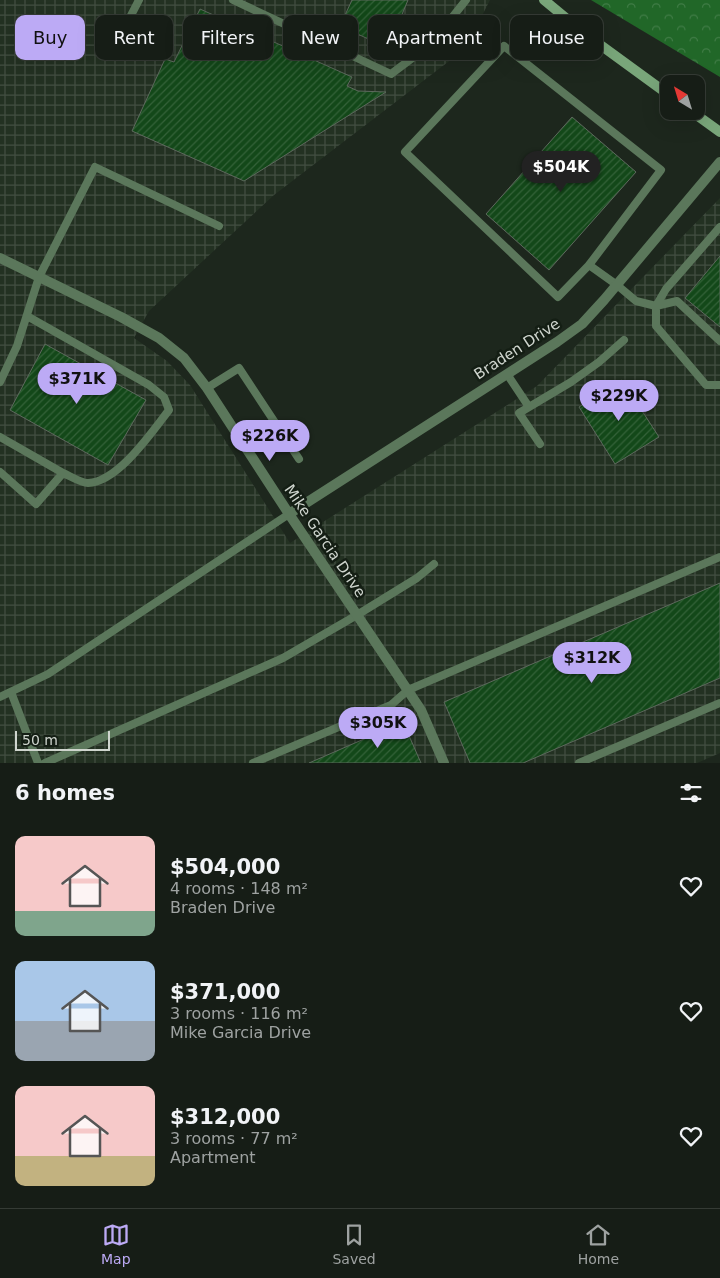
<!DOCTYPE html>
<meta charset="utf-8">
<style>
body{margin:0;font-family:"DejaVu Sans",sans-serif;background:#1f261f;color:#f1f3f6;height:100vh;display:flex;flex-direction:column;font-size:19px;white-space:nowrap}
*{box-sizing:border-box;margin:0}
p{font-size:16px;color:#9ea2a1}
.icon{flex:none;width:28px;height:28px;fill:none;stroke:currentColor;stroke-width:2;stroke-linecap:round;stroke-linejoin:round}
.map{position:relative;height:763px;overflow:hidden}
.details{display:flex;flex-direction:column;background:#161d16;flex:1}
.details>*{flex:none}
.banner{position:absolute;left:15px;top:15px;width:690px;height:45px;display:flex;gap:10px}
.needle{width:32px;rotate:322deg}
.controls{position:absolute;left:660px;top:75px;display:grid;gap:10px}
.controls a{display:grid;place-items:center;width:45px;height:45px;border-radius:10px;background:#161d16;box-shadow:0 5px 20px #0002,0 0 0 1px #353b35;font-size:25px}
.scale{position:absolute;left:15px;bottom:12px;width:95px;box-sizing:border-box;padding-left:5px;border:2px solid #cfd5ce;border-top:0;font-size:14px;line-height:18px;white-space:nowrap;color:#cfd5ce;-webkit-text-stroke:4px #141e14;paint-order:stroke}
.price{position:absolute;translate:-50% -42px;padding:0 11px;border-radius:18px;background:#bcaaf5;color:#111;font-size:16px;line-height:32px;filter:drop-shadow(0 1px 2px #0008)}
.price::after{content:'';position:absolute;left:50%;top:30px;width:15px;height:11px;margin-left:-8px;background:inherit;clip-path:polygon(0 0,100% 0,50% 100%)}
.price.on{background:#222;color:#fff}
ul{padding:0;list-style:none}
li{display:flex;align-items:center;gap:15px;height:125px;padding:0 15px}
li span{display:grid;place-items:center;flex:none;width:140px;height:100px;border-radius:10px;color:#555}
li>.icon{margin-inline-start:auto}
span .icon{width:60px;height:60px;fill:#fffc;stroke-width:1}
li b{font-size:21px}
h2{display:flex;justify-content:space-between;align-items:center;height:60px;padding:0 15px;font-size:21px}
.chip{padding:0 18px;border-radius:10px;background:#161d16;box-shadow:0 5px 20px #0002,0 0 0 1px #353b35;font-size:18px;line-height:45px}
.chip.on{background:#bcaaf5;color:#111}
.tabs{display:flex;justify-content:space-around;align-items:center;height:70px;border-top:1px solid #353b35;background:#161d16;font-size:14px;color:#9ea2a1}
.tabs a{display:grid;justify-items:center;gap:2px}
.tabs .on{color:#bcaaf5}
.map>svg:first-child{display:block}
.industrial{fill:url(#industrial-grid)}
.forest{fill:url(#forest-crowns)}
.building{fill:url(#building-hatch);stroke:#5d695d}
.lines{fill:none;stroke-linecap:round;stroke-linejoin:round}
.lane{stroke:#5b775b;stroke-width:8}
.street{stroke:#5b775b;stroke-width:10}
.secondary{stroke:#79a67a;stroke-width:10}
.labels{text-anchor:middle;stroke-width:5;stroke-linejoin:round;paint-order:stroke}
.street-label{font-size:15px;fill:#cfd5ce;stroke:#141e14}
</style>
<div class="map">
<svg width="720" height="763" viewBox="0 0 720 763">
<defs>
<pattern id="industrial-grid" width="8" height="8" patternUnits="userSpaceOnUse" patternTransform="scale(1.25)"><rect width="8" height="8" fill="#233122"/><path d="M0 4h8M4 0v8" fill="none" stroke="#424e41"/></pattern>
<pattern id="forest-crowns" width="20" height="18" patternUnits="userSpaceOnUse" patternTransform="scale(1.25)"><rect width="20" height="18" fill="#216728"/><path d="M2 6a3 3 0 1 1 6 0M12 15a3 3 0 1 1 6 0" fill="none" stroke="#407c46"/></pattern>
<pattern id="building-hatch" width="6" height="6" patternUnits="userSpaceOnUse" patternTransform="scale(1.25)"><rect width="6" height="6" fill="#134819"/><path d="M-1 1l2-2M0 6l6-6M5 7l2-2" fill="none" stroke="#346239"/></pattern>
</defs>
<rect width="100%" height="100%" fill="#1d271d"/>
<!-- industrial -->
<path class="industrial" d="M0,0H490L465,49L274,195L149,311L134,338L167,361L190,385L290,543L537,386L720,198V753L697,763H0Z"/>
<!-- forest -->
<path class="forest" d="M591,0H720V77Z"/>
<!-- building -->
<path class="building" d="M352,0H408L388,48L340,26Z
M200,9L352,77L347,86L358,91L386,92L244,181L132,131L165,59L174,62Z
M572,117L636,172L549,270L486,214Z
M720,256V327L685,298Z
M45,344L146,400L108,465L10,410Z
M622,380L659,437L615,464L579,407Z
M720,583V678L523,763H470L444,702Z
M403,722L421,763H309Z"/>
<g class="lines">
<!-- lane -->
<path class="lane" d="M233,0L391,74L431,44L466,0
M113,50L139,0
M720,227L666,289L656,306V326L706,385H720
M589,265L558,297L405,152L504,46L661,170L589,265L617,285L636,301L656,306L677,301L720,341
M27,316L149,385L164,397L169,410C152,432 118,482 88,483C81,483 70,476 63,473
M507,374L529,407
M0,382L17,346L39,277L95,167L219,226
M207,388L239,368L299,459
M0,437L63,473L36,504L0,472
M540,444L519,413L571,382L599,362L624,340
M11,692L38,763
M0,697L48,674L289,514
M45,763L283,658L357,615L417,578L434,564
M253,763L391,705L408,690L720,557
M579,763L720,703"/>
<!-- street -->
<path class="street" d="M0,258L121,317L159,338L184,358L207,388L289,514L421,710L444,763
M289,514L557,342L582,324L604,300L720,162"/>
<!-- secondary -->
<path class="secondary" d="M544,0L584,33L669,95
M691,111L720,132"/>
</g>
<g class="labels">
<!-- street labels -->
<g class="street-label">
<text transform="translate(517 349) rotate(-33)" y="5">Braden Drive</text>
<text transform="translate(325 541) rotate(56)" y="5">Mike Garcia Drive</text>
</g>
</g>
</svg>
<div class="controls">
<a><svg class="needle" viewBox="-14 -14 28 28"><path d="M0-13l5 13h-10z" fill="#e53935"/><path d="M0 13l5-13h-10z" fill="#9ea2a1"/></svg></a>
</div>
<div class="scale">50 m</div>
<b class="price on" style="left:561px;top:193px">$504K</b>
<b class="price" style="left:77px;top:405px">$371K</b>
<b class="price" style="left:619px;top:422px">$229K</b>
<b class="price" style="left:270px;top:462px">$226K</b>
<b class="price" style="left:592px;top:684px">$312K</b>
<b class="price" style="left:378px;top:749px">$305K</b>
<div class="banner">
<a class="chip on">Buy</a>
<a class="chip">Rent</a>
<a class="chip">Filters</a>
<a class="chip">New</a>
<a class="chip">Apartment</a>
<a class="chip">House</a>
</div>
</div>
<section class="details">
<h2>6 homes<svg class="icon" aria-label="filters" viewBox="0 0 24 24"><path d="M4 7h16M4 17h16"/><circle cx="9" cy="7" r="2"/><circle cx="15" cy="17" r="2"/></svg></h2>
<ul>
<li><span style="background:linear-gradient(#f6c9c9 75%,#7fa58c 0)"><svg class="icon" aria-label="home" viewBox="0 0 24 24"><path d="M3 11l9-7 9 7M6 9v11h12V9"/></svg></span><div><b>$504,000</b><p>4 rooms · 148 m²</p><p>Braden Drive</p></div><svg class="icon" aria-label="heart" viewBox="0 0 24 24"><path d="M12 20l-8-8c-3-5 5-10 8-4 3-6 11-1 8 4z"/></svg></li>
<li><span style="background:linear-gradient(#a9c7e8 60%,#9aa5b1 0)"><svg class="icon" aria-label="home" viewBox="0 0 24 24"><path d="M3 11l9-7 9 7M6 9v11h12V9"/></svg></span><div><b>$371,000</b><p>3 rooms · 116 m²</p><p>Mike Garcia Drive</p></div><svg class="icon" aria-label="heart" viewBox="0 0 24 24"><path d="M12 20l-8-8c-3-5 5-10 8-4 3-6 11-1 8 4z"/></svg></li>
<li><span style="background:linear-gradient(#f6c9c9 70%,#c2b280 0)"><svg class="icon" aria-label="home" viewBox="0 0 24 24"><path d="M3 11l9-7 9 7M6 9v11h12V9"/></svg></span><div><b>$312,000</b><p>3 rooms · 77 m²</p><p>Apartment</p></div><svg class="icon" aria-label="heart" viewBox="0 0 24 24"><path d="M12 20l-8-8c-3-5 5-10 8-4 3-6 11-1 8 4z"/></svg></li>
</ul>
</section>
<nav class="tabs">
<a class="on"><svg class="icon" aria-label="map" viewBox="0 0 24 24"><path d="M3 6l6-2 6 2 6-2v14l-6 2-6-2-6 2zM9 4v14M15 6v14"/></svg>Map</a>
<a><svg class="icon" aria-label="saved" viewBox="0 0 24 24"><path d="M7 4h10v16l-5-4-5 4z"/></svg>Saved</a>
<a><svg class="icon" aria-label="home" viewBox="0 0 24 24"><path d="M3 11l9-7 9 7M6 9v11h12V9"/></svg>Home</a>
</nav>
